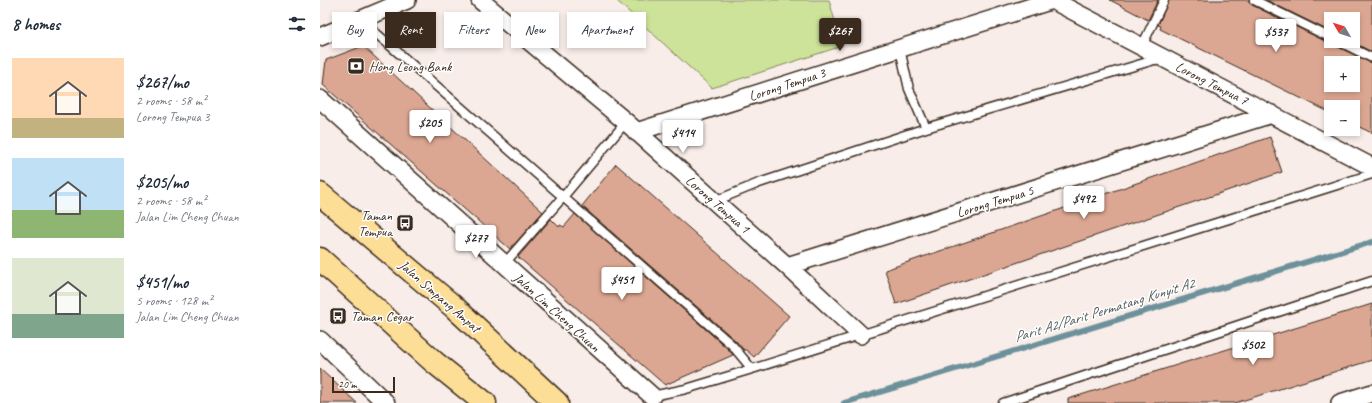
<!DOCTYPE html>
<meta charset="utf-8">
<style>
body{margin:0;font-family:Caveat,sans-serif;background:#f2f2f3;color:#1f2937;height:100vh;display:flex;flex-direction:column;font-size:15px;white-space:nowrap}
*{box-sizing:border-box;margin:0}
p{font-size:13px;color:#747a83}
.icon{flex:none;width:22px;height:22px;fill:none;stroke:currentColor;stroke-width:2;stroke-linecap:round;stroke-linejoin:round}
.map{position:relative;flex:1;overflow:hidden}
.side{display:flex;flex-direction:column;background:#fff;width:320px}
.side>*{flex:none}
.top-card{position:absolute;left:12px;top:12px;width:380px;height:36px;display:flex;gap:8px}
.needle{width:26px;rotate:309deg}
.tools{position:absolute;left:1004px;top:12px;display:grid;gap:8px}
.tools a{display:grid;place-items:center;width:36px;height:36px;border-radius:0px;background:#fff;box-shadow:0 2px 6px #0003;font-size:20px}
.scale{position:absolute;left:12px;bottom:10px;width:63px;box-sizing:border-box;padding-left:4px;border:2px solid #3b2a1e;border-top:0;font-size:11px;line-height:14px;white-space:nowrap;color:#3b2a1e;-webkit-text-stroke:3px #fff;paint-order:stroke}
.price{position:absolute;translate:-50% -34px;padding:0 9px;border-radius:4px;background:#fff;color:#222;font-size:13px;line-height:26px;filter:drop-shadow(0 1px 2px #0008)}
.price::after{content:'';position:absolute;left:50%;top:24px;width:12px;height:9px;margin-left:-6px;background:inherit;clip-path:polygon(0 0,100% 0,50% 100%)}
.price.on{background:#3b2a1e;color:#fff}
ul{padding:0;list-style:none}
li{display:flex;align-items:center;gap:12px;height:100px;padding:0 12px}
li span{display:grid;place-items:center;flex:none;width:112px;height:80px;border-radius:0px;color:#555}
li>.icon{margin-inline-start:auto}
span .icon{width:48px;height:48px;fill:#fffc;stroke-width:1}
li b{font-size:17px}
h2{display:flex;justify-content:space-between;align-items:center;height:48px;padding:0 12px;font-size:17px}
.chip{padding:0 14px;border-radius:0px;background:#fff;box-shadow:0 2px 6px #0003;font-size:14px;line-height:36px}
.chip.on{background:#3b2a1e;color:#fff}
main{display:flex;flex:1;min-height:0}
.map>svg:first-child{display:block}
.green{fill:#cce399;stroke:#84865c}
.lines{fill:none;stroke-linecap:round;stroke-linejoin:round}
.stream{stroke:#6d919b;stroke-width:6}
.building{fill:#dca792;stroke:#3b2a1e;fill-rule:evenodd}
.lane-casing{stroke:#3b2a1e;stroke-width:11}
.street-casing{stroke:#3b2a1e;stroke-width:20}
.highway-casing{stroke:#3b2a1e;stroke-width:25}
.lane{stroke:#fff;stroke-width:8}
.street{stroke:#fff;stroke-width:17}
.highway{stroke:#fdde96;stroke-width:22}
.labels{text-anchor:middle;stroke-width:3;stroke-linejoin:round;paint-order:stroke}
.poi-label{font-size:14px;fill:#3b2a1e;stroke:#fff;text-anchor:start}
.street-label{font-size:14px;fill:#3b2a1e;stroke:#fff}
.water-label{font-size:15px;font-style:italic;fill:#545e5d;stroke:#fff}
</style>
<main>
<section class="side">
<h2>8 homes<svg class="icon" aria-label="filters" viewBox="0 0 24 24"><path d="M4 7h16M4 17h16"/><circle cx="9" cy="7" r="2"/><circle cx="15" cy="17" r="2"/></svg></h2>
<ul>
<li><span style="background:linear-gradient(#ffd9b3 75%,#c2b280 0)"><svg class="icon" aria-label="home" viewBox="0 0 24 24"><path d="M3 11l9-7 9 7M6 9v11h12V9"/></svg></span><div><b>$267/mo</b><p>2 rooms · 58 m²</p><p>Lorong Tempua 3</p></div></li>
<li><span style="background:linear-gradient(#bfe0f5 65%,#8fb573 0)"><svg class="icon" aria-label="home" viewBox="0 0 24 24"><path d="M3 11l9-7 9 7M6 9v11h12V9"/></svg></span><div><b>$205/mo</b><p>2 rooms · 58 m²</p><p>Jalan Lim Cheng Chuan</p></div></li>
<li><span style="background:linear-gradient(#dfe7d0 70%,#7fa58c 0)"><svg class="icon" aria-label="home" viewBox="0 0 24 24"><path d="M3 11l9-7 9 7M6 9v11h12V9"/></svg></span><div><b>$451/mo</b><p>5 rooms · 128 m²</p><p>Jalan Lim Cheng Chuan</p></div></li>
</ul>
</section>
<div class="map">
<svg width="1052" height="403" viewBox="0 0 1052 403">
<rect width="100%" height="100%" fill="#f8ede9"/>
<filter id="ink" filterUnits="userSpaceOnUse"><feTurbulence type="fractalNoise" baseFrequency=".025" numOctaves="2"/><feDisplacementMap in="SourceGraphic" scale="8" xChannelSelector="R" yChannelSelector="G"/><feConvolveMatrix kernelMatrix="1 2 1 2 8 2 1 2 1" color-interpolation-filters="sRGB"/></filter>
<g filter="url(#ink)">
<!-- green -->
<path class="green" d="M296,0H509L522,46L392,88Z"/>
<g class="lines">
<!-- stream -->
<path class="stream" d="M524,403L1052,242"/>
</g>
<!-- building -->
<path class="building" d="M790,0H838L828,20Z
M849,0H929L932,5L1009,43H1013L1016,46L1052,63V133L1033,124V107H1011V113L840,29L841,26L838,25ZM1011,63H1033V85H1011Z
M946,0H1052V52L1030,41H1033V19H1011V32Z
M43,46L223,212L190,249L3,85L6,60Z
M950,137L962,172L576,304L565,270Z
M296,164L469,316L434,357L426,350H424L416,341L262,206Z
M255,214L408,349L413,355L345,385L198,257L231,219L239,227L240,225L244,227Z
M1052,304V360L915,403H748V399Z
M0,369L37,403H0Z"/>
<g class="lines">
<defs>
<path id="lane" d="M934,0L1011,38
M41,20L412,345L432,369
M1018,41L1052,58
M822,46L844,0
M580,49L589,89L606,128
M395,201L439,183L606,128L841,58
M184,264L243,197L306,122
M332,396L366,389L432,369L1052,174
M683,403L1052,281"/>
<path id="street" d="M160,0L306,122L467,266L541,335
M732,0L1052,167
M0,37L87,0
M0,99L332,396
M316,132L733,0
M467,266L952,114
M0,340L66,403
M1020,403L1052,393"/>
<path id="highway" d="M0,194L134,307L237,403
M0,259L114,362L165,403"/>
</defs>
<!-- lane casing -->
<use href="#lane" class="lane-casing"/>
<!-- street casing -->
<use href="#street" class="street-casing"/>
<!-- highway casing -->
<use href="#highway" class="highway-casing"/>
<!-- lane -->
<use href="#lane" class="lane"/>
<!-- street -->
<use href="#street" class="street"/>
<!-- highway -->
<use href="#highway" class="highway"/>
</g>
</g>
<!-- icons -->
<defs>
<symbol id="bank-square" viewBox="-11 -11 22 22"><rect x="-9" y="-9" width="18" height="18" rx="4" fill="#3b2a1e" stroke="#fff"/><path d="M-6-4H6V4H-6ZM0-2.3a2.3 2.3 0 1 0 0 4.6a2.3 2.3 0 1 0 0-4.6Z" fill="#fff"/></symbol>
<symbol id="bus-square" viewBox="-11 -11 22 22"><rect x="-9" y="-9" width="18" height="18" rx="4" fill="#3b2a1e" stroke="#fff"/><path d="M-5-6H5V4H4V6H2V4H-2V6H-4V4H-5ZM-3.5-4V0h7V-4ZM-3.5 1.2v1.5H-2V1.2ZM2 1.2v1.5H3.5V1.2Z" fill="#fff"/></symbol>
</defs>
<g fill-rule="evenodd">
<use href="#bank-square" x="26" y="56" width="20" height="20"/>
<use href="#bus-square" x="75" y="213" width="20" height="20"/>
<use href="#bus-square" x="8" y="306" width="20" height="20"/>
</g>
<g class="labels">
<!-- poi labels -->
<g class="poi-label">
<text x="49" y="71">Hong Leong Bank</text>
<text x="72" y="220" text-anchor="end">Taman<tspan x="72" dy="16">Tempua</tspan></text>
<text x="31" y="321">Taman Cegar</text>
</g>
<!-- street labels -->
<g class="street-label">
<text transform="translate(892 83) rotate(27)" y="5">Lorong Tempua 7</text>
<text transform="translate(467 84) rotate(-18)" y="5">Lorong Tempua 3</text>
<text transform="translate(675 201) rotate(-17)" y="5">Lorong Tempua 5</text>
<text transform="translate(398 204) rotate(41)" y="5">Lorong Tempua 1</text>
<text transform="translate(120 296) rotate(41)" y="5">Jalan Simpang Ampat</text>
<text transform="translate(237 312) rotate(42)" y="5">Jalan Lim Cheng Chuan</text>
</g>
<!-- water labels -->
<g class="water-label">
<text transform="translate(784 310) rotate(-17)" y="5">Parit A2/Parit Permatang Kunyit A2</text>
</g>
</g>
</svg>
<div class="tools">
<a><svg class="needle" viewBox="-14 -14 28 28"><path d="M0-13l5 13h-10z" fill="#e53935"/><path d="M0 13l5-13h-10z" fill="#747a83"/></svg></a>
<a>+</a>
<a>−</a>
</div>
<div class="scale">20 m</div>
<b class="price on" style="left:520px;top:52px">$267</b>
<b class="price" style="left:956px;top:53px">$537</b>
<b class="price" style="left:110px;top:144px">$205</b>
<b class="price" style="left:363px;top:154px">$414</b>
<b class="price" style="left:764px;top:220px">$492</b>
<b class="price" style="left:156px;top:259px">$277</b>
<b class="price" style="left:302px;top:301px">$451</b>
<b class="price" style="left:933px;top:366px">$502</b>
<div class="top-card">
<a class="chip">Buy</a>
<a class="chip on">Rent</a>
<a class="chip">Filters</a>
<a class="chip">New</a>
<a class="chip">Apartment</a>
</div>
</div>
</main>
